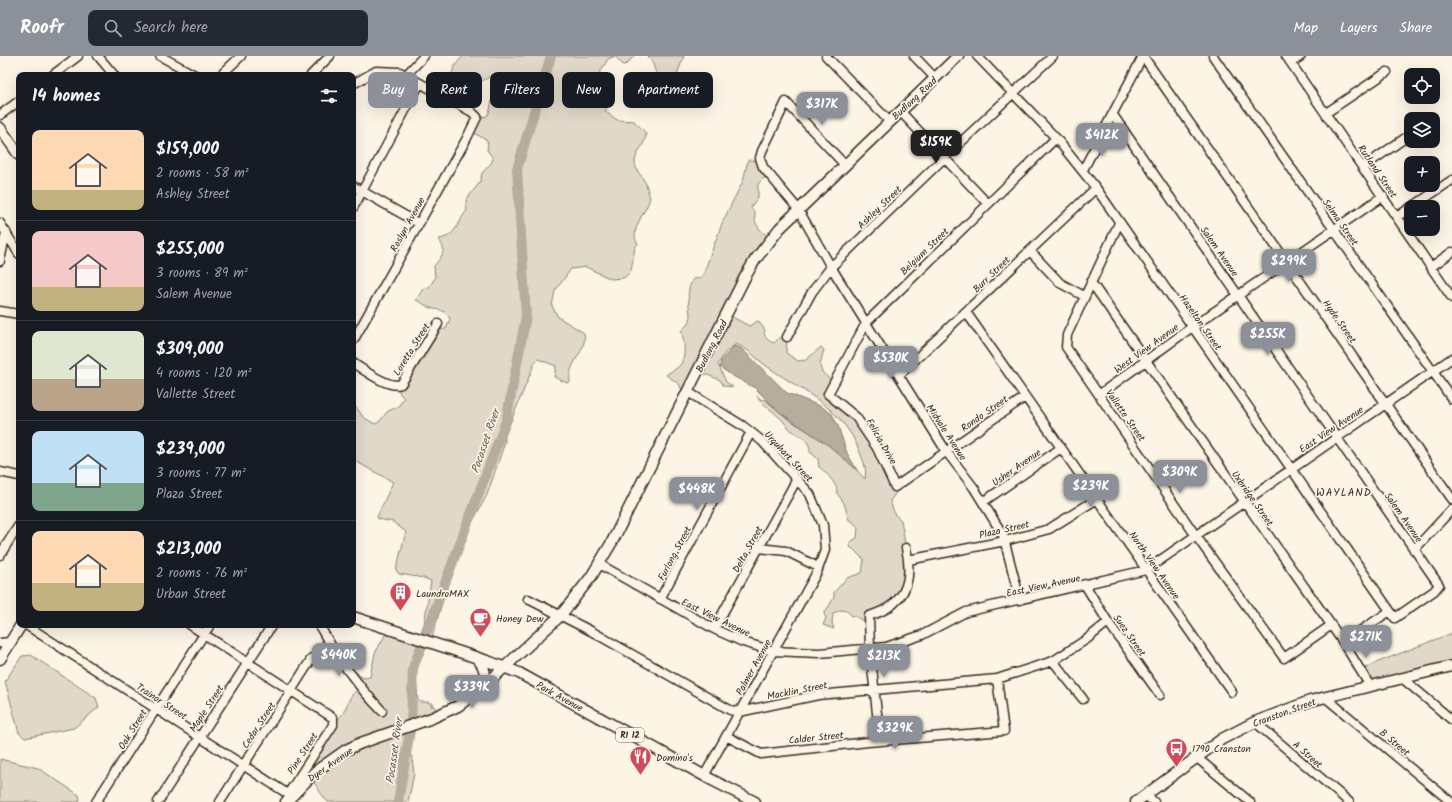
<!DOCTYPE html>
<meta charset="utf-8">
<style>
body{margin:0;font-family:Kalam,sans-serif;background:#242831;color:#f1f3f6;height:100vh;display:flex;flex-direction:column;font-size:15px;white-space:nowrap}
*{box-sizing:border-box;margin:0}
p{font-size:13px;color:#9ea1a6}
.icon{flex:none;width:22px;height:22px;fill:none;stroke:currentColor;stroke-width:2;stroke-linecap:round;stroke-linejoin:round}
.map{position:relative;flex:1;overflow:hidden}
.drawer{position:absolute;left:16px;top:16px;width:340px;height:556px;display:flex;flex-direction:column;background:#171b24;border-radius:8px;box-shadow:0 4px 16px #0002}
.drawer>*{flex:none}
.guide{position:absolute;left:368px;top:16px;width:380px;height:36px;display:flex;gap:8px}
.buttons{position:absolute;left:1404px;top:12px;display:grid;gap:8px}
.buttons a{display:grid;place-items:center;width:36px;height:36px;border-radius:8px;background:#171b24;box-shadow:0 4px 16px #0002;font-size:20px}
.price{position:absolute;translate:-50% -34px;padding:0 9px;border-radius:8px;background:#8c9099;color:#fff;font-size:13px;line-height:26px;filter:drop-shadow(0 1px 2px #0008)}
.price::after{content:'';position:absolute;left:50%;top:24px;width:12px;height:9px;margin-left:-6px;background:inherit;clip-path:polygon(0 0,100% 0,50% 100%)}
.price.active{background:#222;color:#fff}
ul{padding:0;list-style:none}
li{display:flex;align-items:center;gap:12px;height:100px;padding:0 16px}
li+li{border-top:1px solid #363941}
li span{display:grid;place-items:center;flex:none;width:112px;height:80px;border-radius:8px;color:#555}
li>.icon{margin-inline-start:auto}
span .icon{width:48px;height:48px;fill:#fffc;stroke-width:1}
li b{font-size:17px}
h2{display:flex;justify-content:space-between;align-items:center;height:48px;padding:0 16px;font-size:17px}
.chip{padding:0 14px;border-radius:8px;background:#171b24;box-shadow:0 4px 16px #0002;font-size:14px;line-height:36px}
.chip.active{background:#8c9099;color:#fff}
header{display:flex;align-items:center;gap:24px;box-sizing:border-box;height:56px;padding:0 20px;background:#8c9099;color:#fff}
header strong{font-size:19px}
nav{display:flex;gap:22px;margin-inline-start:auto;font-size:14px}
.search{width:280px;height:36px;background:#242831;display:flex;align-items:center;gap:10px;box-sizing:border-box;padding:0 14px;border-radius:8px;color:#9ea1a6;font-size:15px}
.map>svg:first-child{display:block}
.green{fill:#e0d8c8;stroke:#8e8173}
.water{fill:#b7ad9e;stroke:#85796b}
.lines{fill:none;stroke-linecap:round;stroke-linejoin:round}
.river{stroke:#b7ad9e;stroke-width:10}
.minor-casing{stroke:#3b2a1e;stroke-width:11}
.major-casing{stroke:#3b2a1e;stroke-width:13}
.minor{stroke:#fcf5e5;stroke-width:8}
.major{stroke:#fcf5e5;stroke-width:10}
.labels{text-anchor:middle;stroke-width:3.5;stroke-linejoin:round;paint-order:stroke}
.shield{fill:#fcf5e5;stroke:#75675a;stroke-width:1}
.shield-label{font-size:9px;font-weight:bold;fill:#3b2a1e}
.street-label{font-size:10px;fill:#3b2a1e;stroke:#fcf5e5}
.poi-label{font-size:10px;fill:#3b2a1e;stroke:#fcf5e5;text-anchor:start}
.water-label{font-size:11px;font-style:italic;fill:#605144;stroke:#fcf5e5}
.neighbourhood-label{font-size:11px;letter-spacing:1px;fill:#3b2a1e;stroke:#fcf5e5}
</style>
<header>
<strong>Roofr</strong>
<div class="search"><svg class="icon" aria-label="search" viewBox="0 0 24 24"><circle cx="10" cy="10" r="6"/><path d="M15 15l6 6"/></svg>Search here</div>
<nav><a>Map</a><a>Layers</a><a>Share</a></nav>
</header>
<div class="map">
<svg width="1452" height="746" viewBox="0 0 1452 746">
<rect width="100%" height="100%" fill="#fcf5e5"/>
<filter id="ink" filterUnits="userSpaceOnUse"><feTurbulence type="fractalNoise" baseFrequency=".025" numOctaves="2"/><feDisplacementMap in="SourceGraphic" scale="8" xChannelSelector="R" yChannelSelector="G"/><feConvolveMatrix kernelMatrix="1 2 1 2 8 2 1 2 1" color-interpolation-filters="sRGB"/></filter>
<g filter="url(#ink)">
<!-- green -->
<path class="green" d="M463,0H634L627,8L623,9L615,0L608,3L592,30L606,48V56L617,64L634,65L646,77C646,90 635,95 635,107C636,114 640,118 644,124C647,129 648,136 650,142C647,155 628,175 638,188L635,191L631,215L624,222L611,223L586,211L571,213L555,235L552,250L558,261L584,277C588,295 567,307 570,326L567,327L554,321L556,310L538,303L535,306L505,380V386L487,439L468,474L452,513L431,585H428L423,599L417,600L413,606L415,609L418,644L420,646H429L432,651V646L437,656L403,670L408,684L407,693L412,701L414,718L408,746H328C320,738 318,730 310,722L288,736L334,665C343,662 346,650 350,642C352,638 356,635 359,632L351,618L355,615L363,622L370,621L375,597L388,574L420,579L424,568L431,525L424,522L399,518L396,514L406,476L393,466L378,463L377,461L393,426L357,406L353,409V355L356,351L363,361L375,368L379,366L388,355L398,351L404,342L400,338L397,329L434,274L446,273L450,263C445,252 439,255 431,252C426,250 421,246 416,244L423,233L429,231L435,222L434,210C442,200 448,194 438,183C455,182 458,166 467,154L466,144L480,126L482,117L492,106L493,102L487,94L488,87L486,84L471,75L476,62L487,60L490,54L496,24L491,19C480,30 478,22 466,19L456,27C447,17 456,8 463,0Z
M648,0H684L676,21L671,28C652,26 658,11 648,0Z
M748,104L760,105L767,119L758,128V141L751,151L755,157C753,169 761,175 770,182L727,258L749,270L758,265L765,274C763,281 767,284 774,287L779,282L787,281L786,297L798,305L806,304L821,291L824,294C819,311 817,316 834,325L828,337L857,363L897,432V435L890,445L895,459L901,464L908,505L900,541L869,561L867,568L855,560H852L847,555L840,554L833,558L832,567L834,573L823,569L826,562L824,558L834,542V536L847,522L862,517L864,503C858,500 856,494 850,491V486L857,482L858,471L853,466L849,464L844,447L837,437C839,430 825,415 819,411L818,403L810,396C811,383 798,380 791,374C787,371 784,365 780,362C771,353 765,351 757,340L762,344L764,343L788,363L838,394L865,423C867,412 863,404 859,394C842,351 803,336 768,311C757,304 748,292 736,288L725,297L718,308L726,326L733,331L724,330L720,324L698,315L685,341L679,328L666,319C669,316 673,315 677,312C687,304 685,286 681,275L690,266C691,251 684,237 693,223L701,222L704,216L723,165L743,125Z
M1452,577V610L1374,629L1362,614L1373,608Z
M31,599L96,642L99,651L74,672L25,682L19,677L5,625L22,600Z
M0,703L38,712L79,739L80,744L78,746H0Z"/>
<!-- water -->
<path class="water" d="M734,290L741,292L787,337L820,350L832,358L838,370L847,397L857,414L828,389L778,355L755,332L731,319L720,311L721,305Z"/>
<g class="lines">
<!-- river -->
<path class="river" d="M398,746L411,669L413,612L506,365L526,260L517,113L551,0"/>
<defs>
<path id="minor" d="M98,0L114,19
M160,0L195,19
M826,0L889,65
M914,0L935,22
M977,0L1056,82L1096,132L1395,562L1434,535L1439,529L1113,59
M1143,0L1452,443
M1213,0L1452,343
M1286,0L1452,242
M1291,7L1301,0
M53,19L78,0
M221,19L241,0
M311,19L330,0
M406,19L424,0
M353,28L376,15L400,16L472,56L477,61L467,82L353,285
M900,55L987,147
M1326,57L1387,16
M0,59L19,45
M844,108L786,46L762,95L760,102L763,111L798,153L831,211L946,395L974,432L1003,479L1020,544
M1363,111L1411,78
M1083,114L1143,0
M353,130L418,167
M1412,151L1452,124
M353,152L420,27
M1397,161L1411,151
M0,167L19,198
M1119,167L1067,279L1066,291L1196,480L1284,602L1330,570
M1030,195L1060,227L1084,240
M0,205L6,176
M1431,211L1452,196
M1091,226L1343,586L1370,630
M0,255L19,258
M966,256L1232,636
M787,281L812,236L831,211L944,102L1053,0
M353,307C364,314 389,333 401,328L438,268
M899,319L1096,132
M688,336L743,370L762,385L810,438L823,469L825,494L817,516L704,720
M1100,338L1192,271L1383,140
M1025,341L895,431L877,392L856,361L828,338L866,267L1056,82
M0,416L19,420
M983,446L1061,392
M759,492L786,495L818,511
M1414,494L1452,453
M0,499L19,469
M908,504L1005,485L1049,473L1097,443
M599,508L714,573L743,586L773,595L819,597L886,591L922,579L966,556L1146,514L1452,302
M1085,529L1108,566L1160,639
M528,543L591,575L730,654L739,656L818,639L997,623L1053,605L1087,583L1108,566
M660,543L751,376
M26,569L291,740
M190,569L333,662V669L288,738
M319,569C337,602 356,628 382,655
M714,573L797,423
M1343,586L1390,555
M0,587L10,586
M1053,605L1083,643
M1402,622L1452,664
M1326,642L1451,746
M1255,666L1349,746
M726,680L761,698L868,686L1004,675L997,623
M880,685L870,593L869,560C904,550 914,527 906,492
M1196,701L1250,746
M1145,739L1154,746
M96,746L210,569
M158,746L272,569
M220,746L312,602"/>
<path id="major" d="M0,72L19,99
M353,561L490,606L519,617L712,724L755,746
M476,601C486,612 487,619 481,633
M0,603L21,569
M286,746L316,715L346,694L361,687L432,662L458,650L481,633L561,559L591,521L612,486L745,221L755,204L780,172L958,0
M1136,746L1222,683L1255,666L1310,645L1452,610"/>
</defs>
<!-- minor casing -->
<use href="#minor" class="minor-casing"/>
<!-- major casing -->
<use href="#major" class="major-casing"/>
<!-- minor -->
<use href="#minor" class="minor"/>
<!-- major -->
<use href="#major" class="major"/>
</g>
</g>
<!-- icons -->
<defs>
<symbol id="building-pin" viewBox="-11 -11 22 30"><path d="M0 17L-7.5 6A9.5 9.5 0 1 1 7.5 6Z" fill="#d1495b" stroke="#fcf5e5"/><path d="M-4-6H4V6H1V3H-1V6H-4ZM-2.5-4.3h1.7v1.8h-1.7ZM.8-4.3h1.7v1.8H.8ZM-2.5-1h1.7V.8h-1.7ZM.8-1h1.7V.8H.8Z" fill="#fff"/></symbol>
<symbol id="cafe-pin" viewBox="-11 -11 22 30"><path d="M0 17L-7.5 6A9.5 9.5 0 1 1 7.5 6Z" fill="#d1495b" stroke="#fcf5e5"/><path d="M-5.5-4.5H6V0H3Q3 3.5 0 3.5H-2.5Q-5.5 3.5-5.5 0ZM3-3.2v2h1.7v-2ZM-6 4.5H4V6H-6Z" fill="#fff"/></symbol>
<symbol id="bus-pin" viewBox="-11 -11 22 30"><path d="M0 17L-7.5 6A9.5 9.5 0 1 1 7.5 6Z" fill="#d1495b" stroke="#fcf5e5"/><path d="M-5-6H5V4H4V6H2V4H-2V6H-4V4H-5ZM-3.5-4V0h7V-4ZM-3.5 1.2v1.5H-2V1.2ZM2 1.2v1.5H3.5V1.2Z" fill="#fff"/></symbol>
<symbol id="restaurant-pin" viewBox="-11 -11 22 30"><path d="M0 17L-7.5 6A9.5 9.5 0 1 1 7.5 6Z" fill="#d1495b" stroke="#fcf5e5"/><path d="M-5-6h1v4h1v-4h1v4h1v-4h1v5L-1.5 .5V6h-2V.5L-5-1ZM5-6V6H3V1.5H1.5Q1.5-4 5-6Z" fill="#fff"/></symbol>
</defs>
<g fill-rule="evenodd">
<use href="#building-pin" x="388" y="524" width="25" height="34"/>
<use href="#cafe-pin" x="468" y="550" width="25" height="34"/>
<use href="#bus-pin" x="1164" y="680" width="25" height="34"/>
<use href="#restaurant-pin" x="628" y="688" width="25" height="34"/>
</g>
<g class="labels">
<!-- shield labels -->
<rect class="shield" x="616" y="672" width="28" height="14" rx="3"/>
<g class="shield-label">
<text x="630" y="682">RI 12</text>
</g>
<!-- street labels -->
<g class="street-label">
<text transform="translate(914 42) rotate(-43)" y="4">Budlong Road</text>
<text transform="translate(1378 115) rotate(56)" y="4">Rutland Street</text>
<text transform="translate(879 151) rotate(-44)" y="4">Ashley Street</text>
<text transform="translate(1341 166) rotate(55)" y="4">Selma Street</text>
<text transform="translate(407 168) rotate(-61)" y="4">Roslyn Avenue</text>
<text transform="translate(924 195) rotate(-44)" y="4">Belgium Street</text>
<text transform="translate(1220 195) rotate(55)" y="4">Salem Avenue</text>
<text transform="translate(991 218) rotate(-44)" y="4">Burr Street</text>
<text transform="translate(1340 265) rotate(55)" y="4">Hyde Street</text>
<text transform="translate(1201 266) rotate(55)" y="4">Hazelton Street</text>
<text transform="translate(711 290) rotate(-63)" y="4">Budlong Road</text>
<text transform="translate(1146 292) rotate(-36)" y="4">West View Avenue</text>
<text transform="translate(411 293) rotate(-58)" y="4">Loretta Street</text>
<text transform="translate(984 357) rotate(-35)" y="4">Rondo Street</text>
<text transform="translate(1126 359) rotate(55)" y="4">Vallette Street</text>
<text transform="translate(1331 373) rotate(-34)" y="4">East View Avenue</text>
<text transform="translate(947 376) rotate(57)" y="4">Midvale Avenue</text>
<text transform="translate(882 385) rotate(60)" y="4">Felicia Drive</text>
<text transform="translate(789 400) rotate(47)" y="4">Urquhart Street</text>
<text transform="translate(1016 411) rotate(-35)" y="4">Usher Avenue</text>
<text transform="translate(1253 442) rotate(55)" y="4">Uxbridge Street</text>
<text transform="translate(1404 461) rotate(55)" y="4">Salem Avenue</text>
<text transform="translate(1004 473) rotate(-13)" y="4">Plaza Street</text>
<text transform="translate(747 493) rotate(-61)" y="4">Delta Street</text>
<text transform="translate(674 497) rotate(-62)" y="4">Furlong Street</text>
<text transform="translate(1155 509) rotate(55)" y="4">North View Avenue</text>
<text transform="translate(1043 529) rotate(-12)" y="4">East View Avenue</text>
<text transform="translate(716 561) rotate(26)" y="4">East View Avenue</text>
<text transform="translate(1130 579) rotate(55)" y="4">Suez Street</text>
<text transform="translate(753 611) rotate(-61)" y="4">Palmer Avenue</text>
<text transform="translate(797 634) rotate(-11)" y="4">Macklin Street</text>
<text transform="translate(560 640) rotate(29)" y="4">Park Avenue</text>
<text transform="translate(162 645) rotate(33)" y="4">Trainor Street</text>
<text transform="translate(206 652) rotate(-57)" y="4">Maple Street</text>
<text transform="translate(1284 656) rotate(-20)" y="4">Cranston Street</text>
<text transform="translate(258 669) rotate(-57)" y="4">Cedar Street</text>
<text transform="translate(132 673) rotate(-58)" y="4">Oak Street</text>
<text transform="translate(816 681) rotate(-6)" y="4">Calder Street</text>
<text transform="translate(1395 686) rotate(40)" y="4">B Street</text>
<text transform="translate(302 697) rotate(-57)" y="4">Pine Street</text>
<text transform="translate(1308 698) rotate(41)" y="4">A Street</text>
<text transform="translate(330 708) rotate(-35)" y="4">Dyer Avenue</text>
</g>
<!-- poi labels -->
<g class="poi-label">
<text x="416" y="541">LaundroMAX</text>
<text x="496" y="566">Honey Dew</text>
<text x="1192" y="696">1790 Cranston</text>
<text x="656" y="705">Domino's</text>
</g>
<!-- water labels -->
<g class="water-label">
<text transform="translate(485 385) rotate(-71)" y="4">Pocasset River</text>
<text transform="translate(394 695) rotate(-82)" y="4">Pocasset River</text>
</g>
<!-- neighbourhood labels -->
<g class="neighbourhood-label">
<text x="1344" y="440">WAYLAND</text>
</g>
</g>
</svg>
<div class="buttons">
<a><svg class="icon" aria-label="locate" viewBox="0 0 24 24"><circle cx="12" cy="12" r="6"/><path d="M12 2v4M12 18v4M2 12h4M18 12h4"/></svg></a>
<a><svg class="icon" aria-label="layers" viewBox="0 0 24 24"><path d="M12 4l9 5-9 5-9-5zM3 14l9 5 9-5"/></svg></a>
<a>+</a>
<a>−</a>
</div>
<b class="price" style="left:822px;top:70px">$317K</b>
<b class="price" style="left:1102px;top:101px">$412K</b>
<b class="price active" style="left:936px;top:108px">$159K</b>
<b class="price" style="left:1289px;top:227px">$299K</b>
<b class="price" style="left:1268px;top:300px">$255K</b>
<b class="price" style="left:891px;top:324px">$530K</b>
<b class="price" style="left:1180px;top:438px">$309K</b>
<b class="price" style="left:1091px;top:452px">$239K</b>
<b class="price" style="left:697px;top:455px">$448K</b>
<b class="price" style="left:1366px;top:603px">$271K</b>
<b class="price" style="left:339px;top:621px">$440K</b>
<b class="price" style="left:884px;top:622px">$213K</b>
<b class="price" style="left:472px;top:653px">$339K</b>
<b class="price" style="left:895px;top:694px">$329K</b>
<div class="guide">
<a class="chip active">Buy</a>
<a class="chip">Rent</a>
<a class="chip">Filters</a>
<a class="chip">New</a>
<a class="chip">Apartment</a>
</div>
<section class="drawer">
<h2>14 homes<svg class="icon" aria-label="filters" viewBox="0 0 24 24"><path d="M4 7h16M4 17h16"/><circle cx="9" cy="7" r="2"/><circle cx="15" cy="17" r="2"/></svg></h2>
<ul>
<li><span style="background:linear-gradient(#ffd9b3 75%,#c2b280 0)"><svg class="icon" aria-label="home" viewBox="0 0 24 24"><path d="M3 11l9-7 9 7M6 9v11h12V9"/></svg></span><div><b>$159,000</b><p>2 rooms · 58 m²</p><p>Ashley Street</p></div></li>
<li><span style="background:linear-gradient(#f6c9c9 70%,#c2b280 0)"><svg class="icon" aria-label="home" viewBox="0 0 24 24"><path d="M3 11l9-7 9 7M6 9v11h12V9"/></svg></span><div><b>$255,000</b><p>3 rooms · 89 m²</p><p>Salem Avenue</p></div></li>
<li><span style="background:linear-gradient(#dfe7d0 60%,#b9a48a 0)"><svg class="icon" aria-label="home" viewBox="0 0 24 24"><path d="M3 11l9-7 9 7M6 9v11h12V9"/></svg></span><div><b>$309,000</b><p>4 rooms · 120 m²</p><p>Vallette Street</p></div></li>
<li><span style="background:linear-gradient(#bfe0f5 65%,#7fa58c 0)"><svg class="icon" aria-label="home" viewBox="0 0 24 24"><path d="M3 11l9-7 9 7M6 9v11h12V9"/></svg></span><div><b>$239,000</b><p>3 rooms · 77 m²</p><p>Plaza Street</p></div></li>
<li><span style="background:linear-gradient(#ffd9b3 65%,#c2b280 0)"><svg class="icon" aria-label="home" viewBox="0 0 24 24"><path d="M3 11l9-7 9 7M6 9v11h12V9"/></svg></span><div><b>$213,000</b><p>2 rooms · 76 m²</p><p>Urban Street</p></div></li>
</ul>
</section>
</div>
